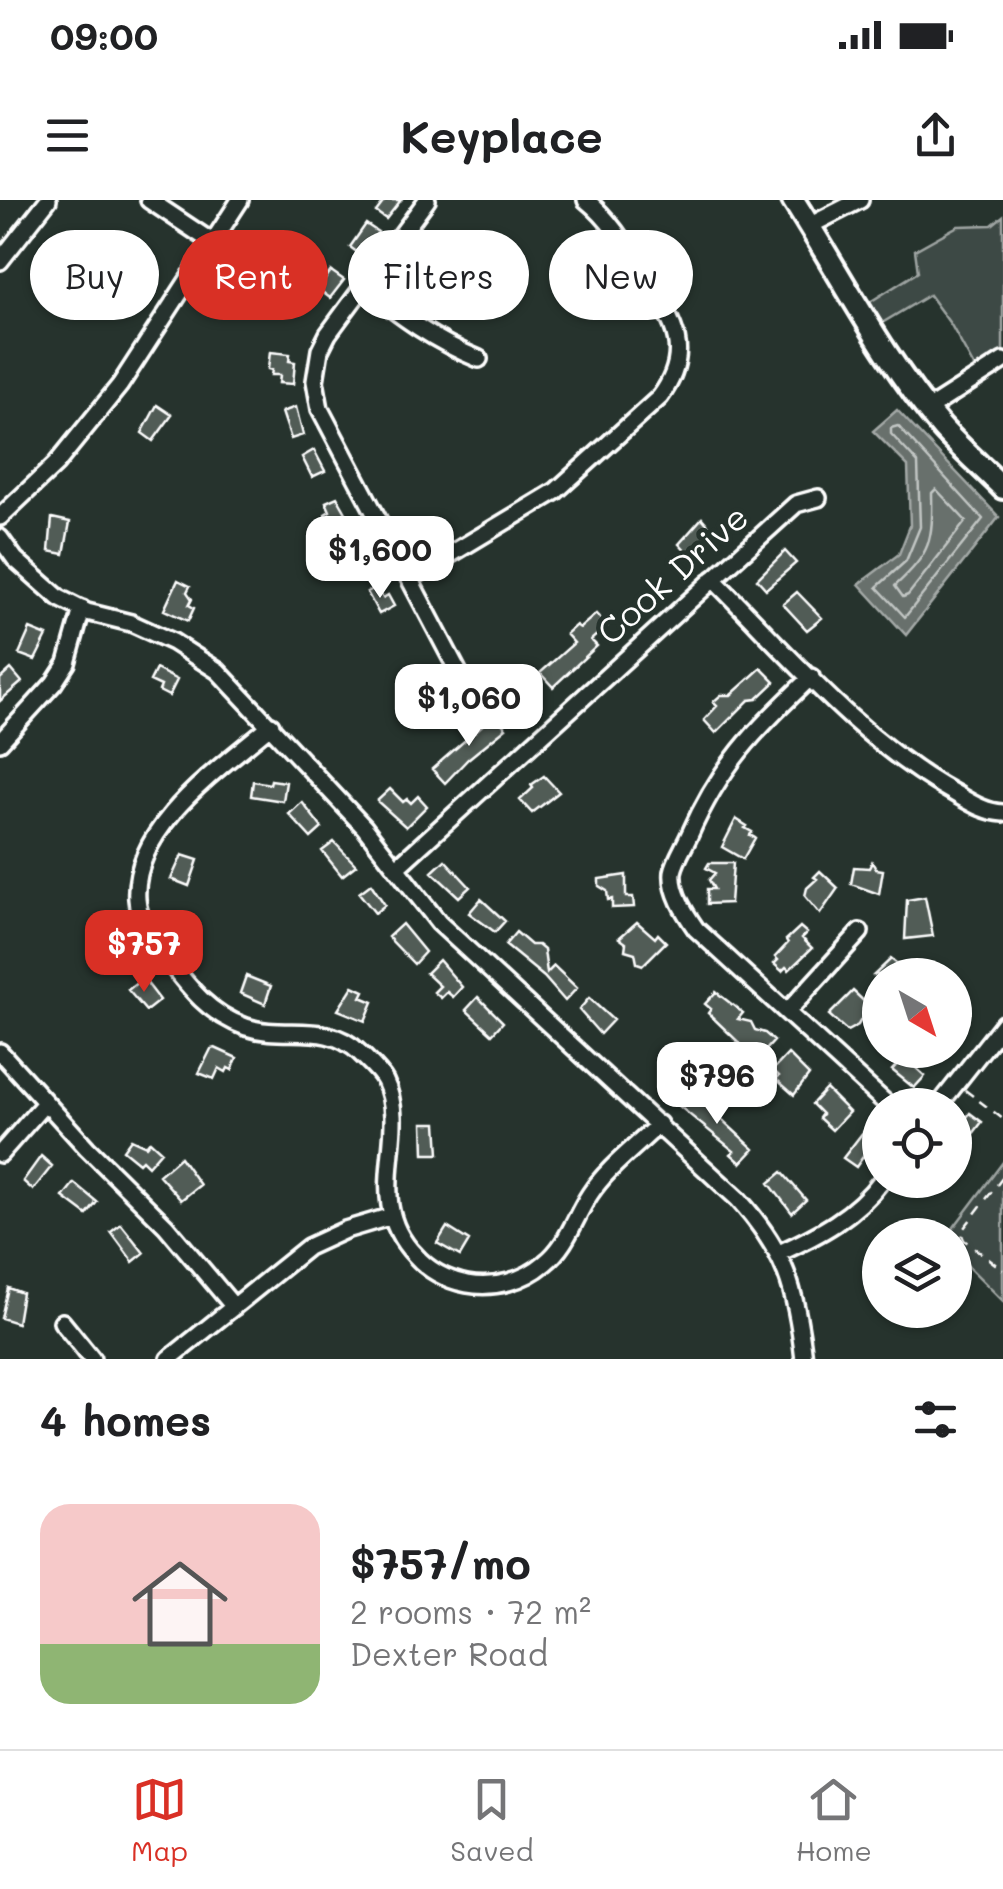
<!DOCTYPE html>
<meta charset="utf-8">
<style>
body{margin:0;font-family:Mali,sans-serif;background:#f2f2f2;color:#202124;height:100vh;display:flex;flex-direction:column;font-size:38px;white-space:nowrap}
*{box-sizing:border-box;margin:0}
p{font-size:32px;color:#757577}
.icon{flex:none;width:55px;height:55px;fill:none;stroke:currentColor;stroke-width:2;stroke-linecap:round;stroke-linejoin:round}
.map{position:relative;height:1159px;overflow:hidden}
.details{display:flex;flex-direction:column;background:#fff;flex:1}
.details>*{flex:none}
.top-card{position:absolute;left:30px;top:30px;width:945px;height:90px;display:flex;gap:20px}
.needle{width:65px;rotate:141deg}
.buttons{position:absolute;left:862px;top:758px;display:grid;gap:20px}
.buttons a{display:grid;place-items:center;width:110px;height:110px;border-radius:50%;background:#fff;box-shadow:0 2px 8px #0004;font-size:50px}
.price{position:absolute;translate:-50% -85px;padding:0 22px;border-radius:20px;background:#fff;color:#222;font-size:32px;line-height:65px;filter:drop-shadow(0 2px 5px #0008)}
.price::after{content:'';position:absolute;left:50%;top:60px;width:30px;height:22px;margin-left:-15px;background:inherit;clip-path:polygon(0 0,100% 0,50% 100%)}
.price.on{background:#d93025;color:#fff}
ul{padding:0;list-style:none}
li{display:flex;align-items:center;gap:30px;height:250px;padding:0 40px}
li+li{border-top:2px solid #e0e0e0}
li span{display:grid;place-items:center;flex:none;width:280px;height:200px;border-radius:30px;color:#555}
li>.icon{margin-inline-start:auto}
span .icon{width:120px;height:120px;fill:#fffc;stroke-width:1}
li b{font-size:42px}
h2{display:flex;justify-content:space-between;align-items:center;height:120px;padding:0 40px;font-size:42px}
.chip{padding:0 35px;border-radius:45px;background:#fff;box-shadow:0 2px 8px #0004;font-size:35px;line-height:90px}
.chip.on{background:#d93025;color:#fff}
.status{display:flex;justify-content:space-between;align-items:center;height:70px;padding:0 50px;background:#fff;direction:ltr}
.status svg{height:28px;fill:currentColor}
header{display:flex;justify-content:space-between;align-items:center;height:130px;padding:0 40px;background:#fff;font-size:45px;font-weight:800}
.dock{display:flex;justify-content:space-around;align-items:center;height:140px;border-top:2px solid #e0e0e0;background:#fff;font-size:28px;color:#757577}
.dock a{display:grid;justify-items:center;gap:5px}
.dock .on{color:#d93025}
.map>svg:first-child{display:block}
.green{fill:#3e4944;stroke:#9ea4a2;stroke-width:2.5}
.water{fill:#67706c;stroke:#a4a9a7;stroke-width:2.5}
.lines{fill:none;stroke-linecap:round;stroke-linejoin:round}
.shore{stroke:#c2c6c4;stroke-width:2.5}
.building{fill:#515c57;stroke:#fff;stroke-width:2.5}
.minor-casing{stroke:#fff;stroke-width:22}
.major-casing{stroke:#fff;stroke-width:28}
.path{stroke:#fff;stroke-width:2.5;stroke-dasharray:10 8;stroke-linecap:butt}
.minor{stroke:#26332d;stroke-width:15}
.major{stroke:#26332d;stroke-width:20}
.labels{text-anchor:middle;stroke-width:9;stroke-linejoin:round;paint-order:stroke}
.street-label{font-size:35px;fill:#fff;stroke:#26332d}
</style>
<div class="status"><b>09:00</b><svg viewBox="0 0 49 12"><path d="M0 12V9h3v3zM5 12V6h3v6zM10 12V3h3v9zM15 12V0h3v12zM26 1h20v11H26zM47 4h2v5h-2z"/></svg></div>
<header><svg class="icon" aria-label="menu" viewBox="0 0 24 24"><path d="M4 6h16M4 12h16M4 18h16"/></svg>Keyplace<svg class="icon" aria-label="share" viewBox="0 0 24 24"><path d="M12 15V3M7 8l5-5 5 5M5 13v7h14v-7"/></svg></header>
<div class="map">
<svg width="1003" height="1159" viewBox="0 0 1003 1159">
<rect width="100%" height="100%" fill="#26332d"/>
<filter id="ink" filterUnits="userSpaceOnUse"><feTurbulence type="fractalNoise" baseFrequency=".01" numOctaves="2"/><feDisplacementMap in="SourceGraphic" scale="20" xChannelSelector="R" yChannelSelector="G"/><feConvolveMatrix kernelMatrix="1 2 1 2 8 2 1 2 1" color-interpolation-filters="sRGB"/></filter>
<g filter="url(#ink)">
<!-- green -->
<path class="green" d="M1003,16V155L977,172L951,125L929,95L882,123L870,102L918,72L915,50L958,26L992,25Z
M1003,962V1101L955,1053V1035H948Z"/>
<!-- water -->
<path class="water" d="M897,210L999,317L906,435L859,384L899,354L910,326L908,266L873,231Z"/>
<g class="lines">
<!-- shore -->
<path class="shore" d="M898,226L983,319L905,417L877,387L906,361L920,327L918,263L891,234V228Z
M936,289L966,321L908,395L903,397L895,386C931,353 933,341 932,293Z"/>
</g>
<!-- building -->
<path class="building" d="M385,0H401L386,19L376,12Z
M366,24L378,32L365,51L361,48L358,53L350,47Z
M243,56L260,65L248,90L239,84L243,78L238,75L243,67L238,64Z
M331,71L344,80L330,98L318,89Z
M270,152L290,154L289,161L295,162L293,184L279,183L280,175H271L272,170L268,169Z
M157,205L172,215L153,241L142,233Z
M296,207L303,235L291,239L282,212Z
M314,250L325,271L312,277L302,257Z
M337,297L350,320L332,329L325,314L330,311L326,302Z
M52,318L70,322L64,354L49,351Z
M702,318L715,333L691,357L679,344Z
M361,342L367,353L368,360L364,361L368,368L357,374L343,351Z
M785,351L796,363L766,389L757,379Z
M178,380L190,386L187,392L192,399L189,405L194,408L188,421L164,410Z
M377,387L383,398L388,395L394,406L379,414L367,392Z
M797,392L822,418L807,430L783,404Z
M596,414L607,426L591,440L597,446L553,487L540,473L574,443L566,434L576,425L580,428Z
M30,429L47,436L35,460L19,454Z
M761,468L775,482L757,499L749,500L716,533L704,520L717,506L713,502L721,495H731Z
M11,469L22,482L0,501V479Z
M156,469L177,480L169,496L159,491L161,486L150,481Z
M422,475L427,485L434,482L440,493L424,501L412,480Z
M494,515L506,528L468,559L445,583L432,569Z
M544,576L559,592L532,613L520,600L533,588L531,585Z
M271,580L286,582L283,601L251,596L253,581L270,584Z
M390,589L403,602L407,599L411,603L418,596L427,606L406,627L377,601Z
M302,602L322,628L311,638L289,614Z
M736,619L747,626L745,628L752,632L750,635L755,638L743,659L722,647Z
M334,642L356,665L342,676L322,651Z
M182,655L198,660L189,686L171,679Z
M445,660L470,687L459,697L432,672Z
M872,662L876,669L883,670L879,694L851,684L854,667L869,668Z
M709,663H733L730,703L707,704V689H714L709,680L715,673L706,668Z
M820,671L838,688L820,714L805,696L807,688L817,679L814,677Z
M626,675V697H633L634,707L612,708V699L608,700L607,691L599,686V679Z
M371,684L385,705L375,713L359,693Z
M925,697L933,736L905,739L907,700Z
M481,699L505,721L495,732L469,713Z
M637,722L655,738L658,734L666,742L643,765L637,763L635,753L625,750L626,743L619,738Z
M402,724L425,752L414,764L388,737Z
M800,727L807,733L802,738L812,748L789,770L786,767L782,771L774,764L778,760L775,757L788,743L786,740Z
M516,732L531,745H538L544,750L547,773L554,766L577,788L565,801L544,777L505,745Z
M891,759L905,770L901,775H874Z
M439,760L462,787L453,797L447,792L441,798L434,792L440,786L426,773Z
M246,776L271,786L265,804L240,793Z
M143,778L160,800L146,811L128,790Z
M353,786L364,791L361,797L373,802L365,821L338,810Z
M853,791L869,806L858,825L847,831L829,815Z
M716,792L743,813L738,819L751,822L755,830L765,833L774,841L757,860L708,813L711,809L705,804Z
M478,797L503,822L492,834L466,810Z
M589,798L613,820L600,834L579,810Z
M215,848L237,858L232,870L228,868L226,872L219,868L214,879L199,873L211,849Z
M788,854L809,875L794,895L776,879L779,876L773,870Z
M904,857L925,876L914,888L892,870Z
M826,889L849,912L832,930L819,918L822,914L812,904Z
M692,892L754,949L741,963L731,954L734,951L679,906Z
M970,913L982,922L963,947L955,941V933Z
M423,923H437L439,954H424Z
M867,927L878,935L856,967L843,958Z
M131,939L146,946L150,941L161,951L148,966L142,960L139,963L123,950Z
M41,956L52,966L33,990L23,981Z
M180,957L200,985L181,1000L159,975Z
M782,972L806,1000L792,1013L769,983Z
M74,983L97,1002L87,1015L63,997Z
M121,1024L144,1053L133,1062L111,1032Z
M447,1027L469,1041L460,1056L437,1043Z
M8,1088L22,1093L17,1123L1,1118Z"/>
<g class="lines">
<defs>
<path id="minor" d="M149,0L212,42
M427,0L328,134L320,150L315,181L320,209L460,475
M809,26L860,0
M0,61L48,0
M363,86C400,116 434,141 479,159
M928,209L1003,161
M0,317L56,264L120,185L240,0
M0,338L15,359L59,398L87,412L131,423L173,442L218,471L364,627L439,723L738,999C786,1052 796,1089 804,1159
M411,378L556,291L660,197C696,148 670,118 643,75C626,47 612,21 586,0
M713,379C789,455 860,541 954,593C970,602 984,612 1003,613
M811,477C755,531 721,563 689,636C684,647 675,661 673,672C671,692 685,713 696,729L888,905
M271,525C222,567 132,626 137,699C138,721 154,742 167,759C190,789 209,814 246,827C285,840 327,820 360,853C368,861 380,871 385,881C411,935 361,999 415,1055C428,1070 447,1080 467,1084C494,1089 524,1081 545,1063C568,1045 574,1018 590,994C607,968 637,946 659,924
M0,542L54,483L67,463L82,409
M396,668L796,304L818,298
M787,812L860,732
M0,852L87,948L166,1026L234,1107
M939,905L1003,824
M0,954L45,903
M779,1053C819,1035 855,1016 882,980
M62,1122L92,1159
M169,1159L308,1047L345,1030L392,1016"/>
<path id="major" d="M793,0C841,75 884,160 942,228C961,249 983,268 1003,288"/>
</defs>
<!-- minor casing -->
<use href="#minor" class="minor-casing"/>
<!-- major casing -->
<use href="#major" class="major-casing"/>
<!-- path -->
<path class="path" d="M965,890L1003,919
M1003,977L961,1032L964,1040L1003,1070"/>
<!-- minor -->
<use href="#minor" class="minor"/>
<!-- major -->
<use href="#major" class="major"/>
</g>
</g>
<g class="labels">
<!-- street labels -->
<g class="street-label">
<text transform="translate(673 375) rotate(-42)" y="12">Cook Drive</text>
</g>
</g>
</svg>
<div class="buttons">
<a><svg class="needle" viewBox="-14 -14 28 28"><path d="M0-13l5 13h-10z" fill="#e53935"/><path d="M0 13l5-13h-10z" fill="#757577"/></svg></a>
<a><svg class="icon" aria-label="locate" viewBox="0 0 24 24"><circle cx="12" cy="12" r="6"/><path d="M12 2v4M12 18v4M2 12h4M18 12h4"/></svg></a>
<a><svg class="icon" aria-label="layers" viewBox="0 0 24 24"><path d="M12 4l9 5-9 5-9-5zM3 14l9 5 9-5"/></svg></a>
</div>
<b class="price" style="left:380px;top:401px">$1,600</b>
<b class="price" style="left:469px;top:549px">$1,060</b>
<b class="price on" style="left:144px;top:795px">$757</b>
<b class="price" style="left:717px;top:927px">$796</b>
<div class="top-card">
<a class="chip">Buy</a>
<a class="chip on">Rent</a>
<a class="chip">Filters</a>
<a class="chip">New</a>
</div>
</div>
<section class="details">
<h2>4 homes<svg class="icon" aria-label="filters" viewBox="0 0 24 24"><path d="M4 7h16M4 17h16"/><circle cx="9" cy="7" r="2"/><circle cx="15" cy="17" r="2"/></svg></h2>
<ul>
<li><span style="background:linear-gradient(#f6c9c9 70%,#8fb573 0)"><svg class="icon" aria-label="home" viewBox="0 0 24 24"><path d="M3 11l9-7 9 7M6 9v11h12V9"/></svg></span><div><b>$757/mo</b><p>2 rooms · 72 m²</p><p>Dexter Road</p></div></li>
</ul>
</section>
<nav class="dock">
<a class="on"><svg class="icon" aria-label="map" viewBox="0 0 24 24"><path d="M3 6l6-2 6 2 6-2v14l-6 2-6-2-6 2zM9 4v14M15 6v14"/></svg>Map</a>
<a><svg class="icon" aria-label="saved" viewBox="0 0 24 24"><path d="M7 4h10v16l-5-4-5 4z"/></svg>Saved</a>
<a><svg class="icon" aria-label="home" viewBox="0 0 24 24"><path d="M3 11l9-7 9 7M6 9v11h12V9"/></svg>Home</a>
</nav>
